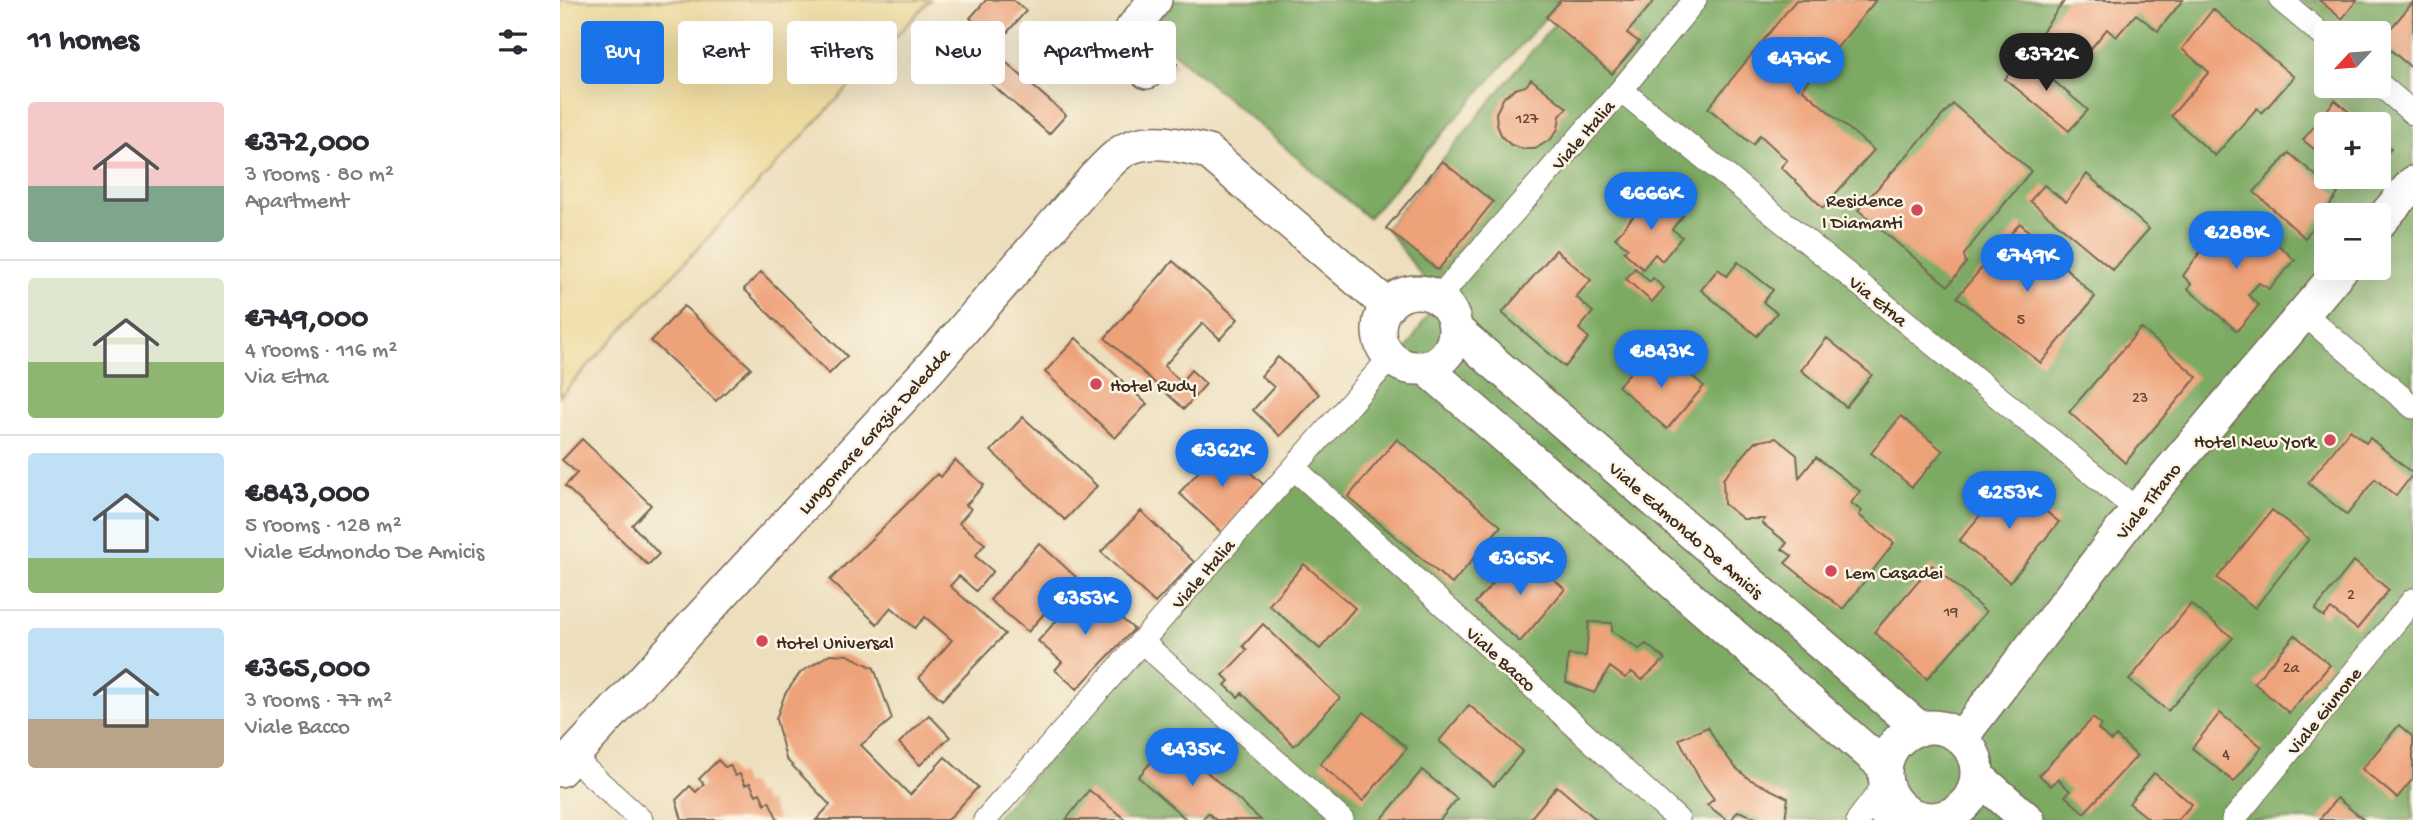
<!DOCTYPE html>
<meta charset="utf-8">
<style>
body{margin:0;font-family:"Gochi Hand",sans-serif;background:#f2f2f3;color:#2b2b33;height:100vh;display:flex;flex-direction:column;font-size:26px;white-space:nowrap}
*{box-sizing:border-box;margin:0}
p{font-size:23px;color:#7c7c81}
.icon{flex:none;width:38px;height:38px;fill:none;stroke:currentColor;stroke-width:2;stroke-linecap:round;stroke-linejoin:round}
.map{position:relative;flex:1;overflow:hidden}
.drawer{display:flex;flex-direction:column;background:#fff;width:560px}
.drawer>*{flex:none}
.guide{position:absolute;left:21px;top:21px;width:665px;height:63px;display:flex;gap:14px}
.needle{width:46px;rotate:244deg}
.controls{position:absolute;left:1754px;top:21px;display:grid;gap:14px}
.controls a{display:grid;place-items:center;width:77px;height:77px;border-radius:7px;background:#fff;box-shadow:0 7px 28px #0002;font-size:35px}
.price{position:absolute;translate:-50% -60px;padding:0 16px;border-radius:24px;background:#1a73e8;color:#fff;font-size:23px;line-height:46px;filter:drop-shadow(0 2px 4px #0008)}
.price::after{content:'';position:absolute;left:50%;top:42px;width:21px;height:16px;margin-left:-10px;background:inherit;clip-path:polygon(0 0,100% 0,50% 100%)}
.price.on{background:#222;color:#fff}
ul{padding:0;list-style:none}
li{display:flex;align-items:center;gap:21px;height:175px;padding:0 28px}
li+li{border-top:2px solid #e1e1e2}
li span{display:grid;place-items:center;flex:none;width:196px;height:140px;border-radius:7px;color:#555}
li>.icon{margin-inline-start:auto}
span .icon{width:84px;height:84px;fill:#fffc;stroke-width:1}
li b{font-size:30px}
h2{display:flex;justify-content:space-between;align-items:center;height:84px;padding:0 28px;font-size:30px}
.chip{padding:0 24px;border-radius:7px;background:#fff;box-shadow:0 7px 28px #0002;font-size:24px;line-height:63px}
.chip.on{background:#1a73e8;color:#fff}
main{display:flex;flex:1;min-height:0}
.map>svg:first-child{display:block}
.forest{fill:#7baa64;stroke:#5b6a41;stroke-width:2;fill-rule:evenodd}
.sand{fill:#eeda9e;stroke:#94825e;stroke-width:2}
.building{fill:#eea279}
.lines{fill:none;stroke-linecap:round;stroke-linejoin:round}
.street-casing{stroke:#796956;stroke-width:25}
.secondary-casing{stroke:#796956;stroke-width:36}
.street{stroke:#fff;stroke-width:23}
.secondary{stroke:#fff;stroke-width:33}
.poi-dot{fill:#d1495b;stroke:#fcf5e5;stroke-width:2.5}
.labels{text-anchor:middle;stroke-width:5;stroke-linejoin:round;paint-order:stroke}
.number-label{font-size:16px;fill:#684835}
.street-label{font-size:19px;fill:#3b2a1e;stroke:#fcf5e5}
.poi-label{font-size:19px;fill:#3b2a1e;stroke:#fcf5e5;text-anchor:start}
</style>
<main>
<section class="drawer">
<h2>11 homes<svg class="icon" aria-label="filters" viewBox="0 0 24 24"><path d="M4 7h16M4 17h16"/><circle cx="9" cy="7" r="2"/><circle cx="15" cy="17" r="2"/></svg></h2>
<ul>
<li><span style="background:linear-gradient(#f6c9c9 60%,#7fa58c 0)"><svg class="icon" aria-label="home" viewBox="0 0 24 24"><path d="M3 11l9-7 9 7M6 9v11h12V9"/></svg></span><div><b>€372,000</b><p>3 rooms · 80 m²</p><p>Apartment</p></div></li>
<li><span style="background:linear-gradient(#dfe7d0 60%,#8fb573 0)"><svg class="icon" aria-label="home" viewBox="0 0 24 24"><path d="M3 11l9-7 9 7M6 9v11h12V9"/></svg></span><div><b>€749,000</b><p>4 rooms · 116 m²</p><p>Via Etna</p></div></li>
<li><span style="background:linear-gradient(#bfe0f5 75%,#8fb573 0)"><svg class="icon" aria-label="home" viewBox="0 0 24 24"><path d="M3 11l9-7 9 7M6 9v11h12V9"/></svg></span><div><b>€843,000</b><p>5 rooms · 128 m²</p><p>Viale Edmondo De Amicis</p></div></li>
<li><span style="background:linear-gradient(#bfe0f5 65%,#b9a48a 0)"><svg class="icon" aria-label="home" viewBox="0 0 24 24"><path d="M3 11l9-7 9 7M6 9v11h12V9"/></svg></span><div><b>€365,000</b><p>3 rooms · 77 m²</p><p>Viale Bacco</p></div></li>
</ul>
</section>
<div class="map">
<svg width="1853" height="820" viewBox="0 0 1853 820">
<rect width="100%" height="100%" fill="#fcf5e5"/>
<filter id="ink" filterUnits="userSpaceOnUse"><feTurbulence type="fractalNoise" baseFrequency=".0143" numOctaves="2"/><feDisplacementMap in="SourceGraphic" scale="14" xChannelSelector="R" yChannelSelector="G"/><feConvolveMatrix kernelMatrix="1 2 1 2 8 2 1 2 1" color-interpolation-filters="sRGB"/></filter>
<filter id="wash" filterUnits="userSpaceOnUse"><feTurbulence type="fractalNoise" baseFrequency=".00686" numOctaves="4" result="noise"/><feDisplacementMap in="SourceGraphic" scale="28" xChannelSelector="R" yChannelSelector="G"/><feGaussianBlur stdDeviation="1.57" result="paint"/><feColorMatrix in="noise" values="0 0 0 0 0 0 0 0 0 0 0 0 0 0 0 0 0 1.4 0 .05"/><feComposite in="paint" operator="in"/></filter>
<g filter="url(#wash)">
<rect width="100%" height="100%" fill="#eddfbd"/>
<!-- forest -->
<path class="forest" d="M610,0H1001L808,218L588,31Z
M1014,0H1853V820H434L838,363L878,298L826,228ZM1766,33H1818V86H1766ZM1766,124H1818V177H1766ZM1766,215H1818V268H1766Z"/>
<!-- sand -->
<path class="sand" d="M0,0H370L0,396Z"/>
<g id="blocks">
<!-- building -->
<path class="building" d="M426,0H453L466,11L438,43L410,18Z
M1001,0H1095L1067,33L1079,42L1052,74L986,17Z
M1236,0H1316L1267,60L1278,68L1270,78L1258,67L1242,89L1314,150L1263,208L1221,167L1227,160L1200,135L1193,145L1148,108Z
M1505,0H1623L1598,31L1576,14L1556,37L1547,29L1510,74L1474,43Z
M1759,0H1797L1782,19Z
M1853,2V69L1820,41Z
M1653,9L1734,77L1702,113L1697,108L1655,156L1611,116L1649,72L1622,49Z
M408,29L506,115L489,134L390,48Z
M594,43L617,64L607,75L592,61Z
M1463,55L1528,110L1509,131L1445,79Z
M971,79L1007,108L1000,116L998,129L991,139L975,149H963L951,145L942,137L937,125L936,113L944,97L955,89L966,86Z
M1775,100L1803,124H1766V159L1743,140Z
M1393,104L1471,171L1415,240L1404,255L1406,263L1388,286L1298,210Z
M1818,138L1831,149L1818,163Z
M1729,153L1778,194L1745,238L1694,192Z
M882,161L933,202L878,270L826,228Z
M1527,174L1589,229L1553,270L1470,201L1484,185L1506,202Z
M1090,196L1102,206L1106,202L1123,216L1112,229L1122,237L1102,261L1095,254L1083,269L1064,252L1068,248L1055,238Z
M1686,216L1735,260L1709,289L1699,283L1688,295L1699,305L1677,331L1628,289L1631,284L1623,276L1654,232L1666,242Z
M1460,223L1535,297L1481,363L1397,297Z
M996,250L1031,280L1016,297L1033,312L1019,329L1029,338L1005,367L942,313Z
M613,261L678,319L660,339L643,323L604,366L621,382L631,370L646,384L624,409L545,338Z
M1178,262L1213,290L1203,302L1217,313L1197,336L1141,290L1158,269L1167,276Z
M1075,268L1090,282L1093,278L1104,288L1092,302L1066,279Z
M201,272L287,356L269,374L184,289Z
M124,306L191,368L156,401L91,341Z
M1581,328L1637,377L1565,463L1509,412Z
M516,338L587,404L555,438L485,372Z
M1267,338L1312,375L1286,407L1241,370Z
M1086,354L1110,374L1118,364L1144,386L1107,429L1058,386Z
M718,357L759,394L720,436L693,410L714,387L701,376Z
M1341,416L1383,451L1352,487L1311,453Z
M463,417L537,486L505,520L431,451Z
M1790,430L1806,443L1810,438L1853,474L1836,496L1815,479L1787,515L1748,483Z
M1216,438L1237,455L1239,478L1256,457L1300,491L1291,503L1302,511L1299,515L1334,543L1283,609L1225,563L1232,556L1222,549L1227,543L1202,523L1205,519H1183L1164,504L1163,479L1195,442Z
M22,439L91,505L72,525L99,554L88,565L5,486L17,473L2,460Z
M837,439L941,526L892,584L788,497Z
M662,446L705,486L662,533L619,493Z
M395,460L424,485L406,505L411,509L399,523L425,544L415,556L433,571L416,591L399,576L390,586L445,634L382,700L359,678L392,640L365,617L355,628L331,607L317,624L270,580L377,474L381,477Z
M1448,481L1499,522L1450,582L1399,541Z
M1712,510L1749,539L1695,608L1657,578Z
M581,511L634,562L595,603L541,552Z
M479,543L516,577L468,632L430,600Z
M962,552L1005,589L960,642L915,603Z
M1794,561L1829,590L1797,629L1771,609L1764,617L1755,610Z
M744,564L795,608L760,649L709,605Z
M1372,565L1426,612L1367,679L1314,632Z
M526,588L574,629L517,689L495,670L502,662L478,641Z
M1631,604L1673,638L1608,711L1569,680Z
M1029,622L1052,623V631L1079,649L1086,644L1105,659L1082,680L1072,672L1065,678L1050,667L1034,693L1006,682L1008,655L1026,656Z
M703,624L780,698L734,746L682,693L678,697L665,685L669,681L663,675L687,650L683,646Z
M1735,635L1770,665L1729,713L1694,683Z
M270,654L288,655L314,668L332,719L301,745L350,795L385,757L418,787L388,820H256L270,805L226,759L216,719L225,694L240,673Z
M909,705L963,751L934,786L879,741Z
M804,712L847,748L803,801L760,764Z
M1660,713L1702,747L1674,782L1632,748Z
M369,715L390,737L360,765L339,743Z
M1533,718L1541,725L1538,729L1551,741L1556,736L1577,756L1524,813L1505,796L1510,791L1498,779L1491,786L1479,775Z
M1839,725L1853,737V779L1837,798L1802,769Z
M1148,727L1158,745L1176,768L1189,779L1228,798L1225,820H1203L1178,811L1171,820H1167L1147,805L1154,799L1140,780L1119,739Z
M611,740L701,820H656L648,813L642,820H627L578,777Z
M158,760L165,767L170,765L175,776L180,774L185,785L190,783L196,795L200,793L205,804L209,801L218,820H122L116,800L130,786L136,792L144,784L139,779Z
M862,770L897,799L880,820H821Z
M1594,773L1632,804L1618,820H1586L1588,818L1569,803Z
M997,786L1037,820H969Z
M529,790L566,820H506Z
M1777,798L1804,820H1759Z"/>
</g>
</g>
<g filter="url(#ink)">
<use href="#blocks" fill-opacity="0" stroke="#796956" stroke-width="2"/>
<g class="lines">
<defs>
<path id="street" d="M1721,0L1766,38
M1818,83L1853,113
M1061,90L1577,510
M878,298L1061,90L1135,0
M1744,314L1853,407
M734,468L1118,820
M581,641L782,820
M12,757L81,820
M425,820L831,357
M1298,820L1326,783
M1323,820L1354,816
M1673,820L1853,600"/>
<path id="secondary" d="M587,72L572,29L595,0
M1818,224L1853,183
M819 330a38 38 0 1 1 76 0a38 38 0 1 1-76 0Z
M895,329L1360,729
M865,367L1325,767
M1325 773a46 46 0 1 1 92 0a46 46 0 1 1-92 0Z
M1401,738L1577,510L1782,268
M0,770L370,368L535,177C543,169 551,160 560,153C585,135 621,145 648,152L828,306
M1417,776L1468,820"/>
</defs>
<!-- street casing -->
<use href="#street" class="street-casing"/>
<!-- secondary casing -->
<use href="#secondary" class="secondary-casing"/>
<!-- street -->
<use href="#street" class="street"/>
<!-- secondary -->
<use href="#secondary" class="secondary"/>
</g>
</g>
<!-- markers -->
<g class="poi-dot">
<circle cx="1357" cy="210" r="7"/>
<circle cx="536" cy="384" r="7"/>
<circle cx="1770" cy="440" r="7"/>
<circle cx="1271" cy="571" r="7"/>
<circle cx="202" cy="641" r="7"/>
</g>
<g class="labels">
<!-- number labels -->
<g class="number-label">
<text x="967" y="123">127</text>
<text x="1461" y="324">5</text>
<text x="1580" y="402">23</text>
<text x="1791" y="599">2</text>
<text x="1391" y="616">19</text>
<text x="1731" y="672">2a</text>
<text x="1666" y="759">4</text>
</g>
<!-- street labels -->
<g class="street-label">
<text transform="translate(1022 134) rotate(-49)" y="7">Viale Italia</text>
<text transform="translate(1319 300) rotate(39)" y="7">Via Etna</text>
<text transform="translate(313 430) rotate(-48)" y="7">Lungomare Grazia Deledda</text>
<text transform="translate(1587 500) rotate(-51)" y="7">Viale Titano</text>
<text transform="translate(1127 529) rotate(41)" y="7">Viale Edmondo De Amicis</text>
<text transform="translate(642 573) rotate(-49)" y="7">Viale Italia</text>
<text transform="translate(942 658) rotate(42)" y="7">Viale Bacco</text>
<text transform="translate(1763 710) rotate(-51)" y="7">Viale Giunone</text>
</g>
<!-- poi labels -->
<g class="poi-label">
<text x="1343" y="206" text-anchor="end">Residence<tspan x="1343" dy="22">I Diamanti</tspan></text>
<text x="550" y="391">Hotel Rudy</text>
<text x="1756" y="447" text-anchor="end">Hotel New York</text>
<text x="1285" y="578">Lem Casadei</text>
<text x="216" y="648">Hotel Universal</text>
</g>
</g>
</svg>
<div class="controls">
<a><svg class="needle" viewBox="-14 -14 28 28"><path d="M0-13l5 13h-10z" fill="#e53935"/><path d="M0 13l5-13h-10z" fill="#7c7c81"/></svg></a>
<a>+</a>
<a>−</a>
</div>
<b class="price on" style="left:1486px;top:93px">€372K</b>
<b class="price" style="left:1238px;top:97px">€476K</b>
<b class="price" style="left:1091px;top:232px">€666K</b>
<b class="price" style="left:1676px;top:271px">€288K</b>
<b class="price" style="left:1467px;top:294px">€749K</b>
<b class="price" style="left:1101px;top:390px">€843K</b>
<b class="price" style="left:662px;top:489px">€362K</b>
<b class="price" style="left:1449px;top:531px">€253K</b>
<b class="price" style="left:960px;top:597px">€365K</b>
<b class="price" style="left:525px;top:637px">€353K</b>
<b class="price" style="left:632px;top:788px">€435K</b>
<div class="guide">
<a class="chip on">Buy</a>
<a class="chip">Rent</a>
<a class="chip">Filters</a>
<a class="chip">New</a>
<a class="chip">Apartment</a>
</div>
</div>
</main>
